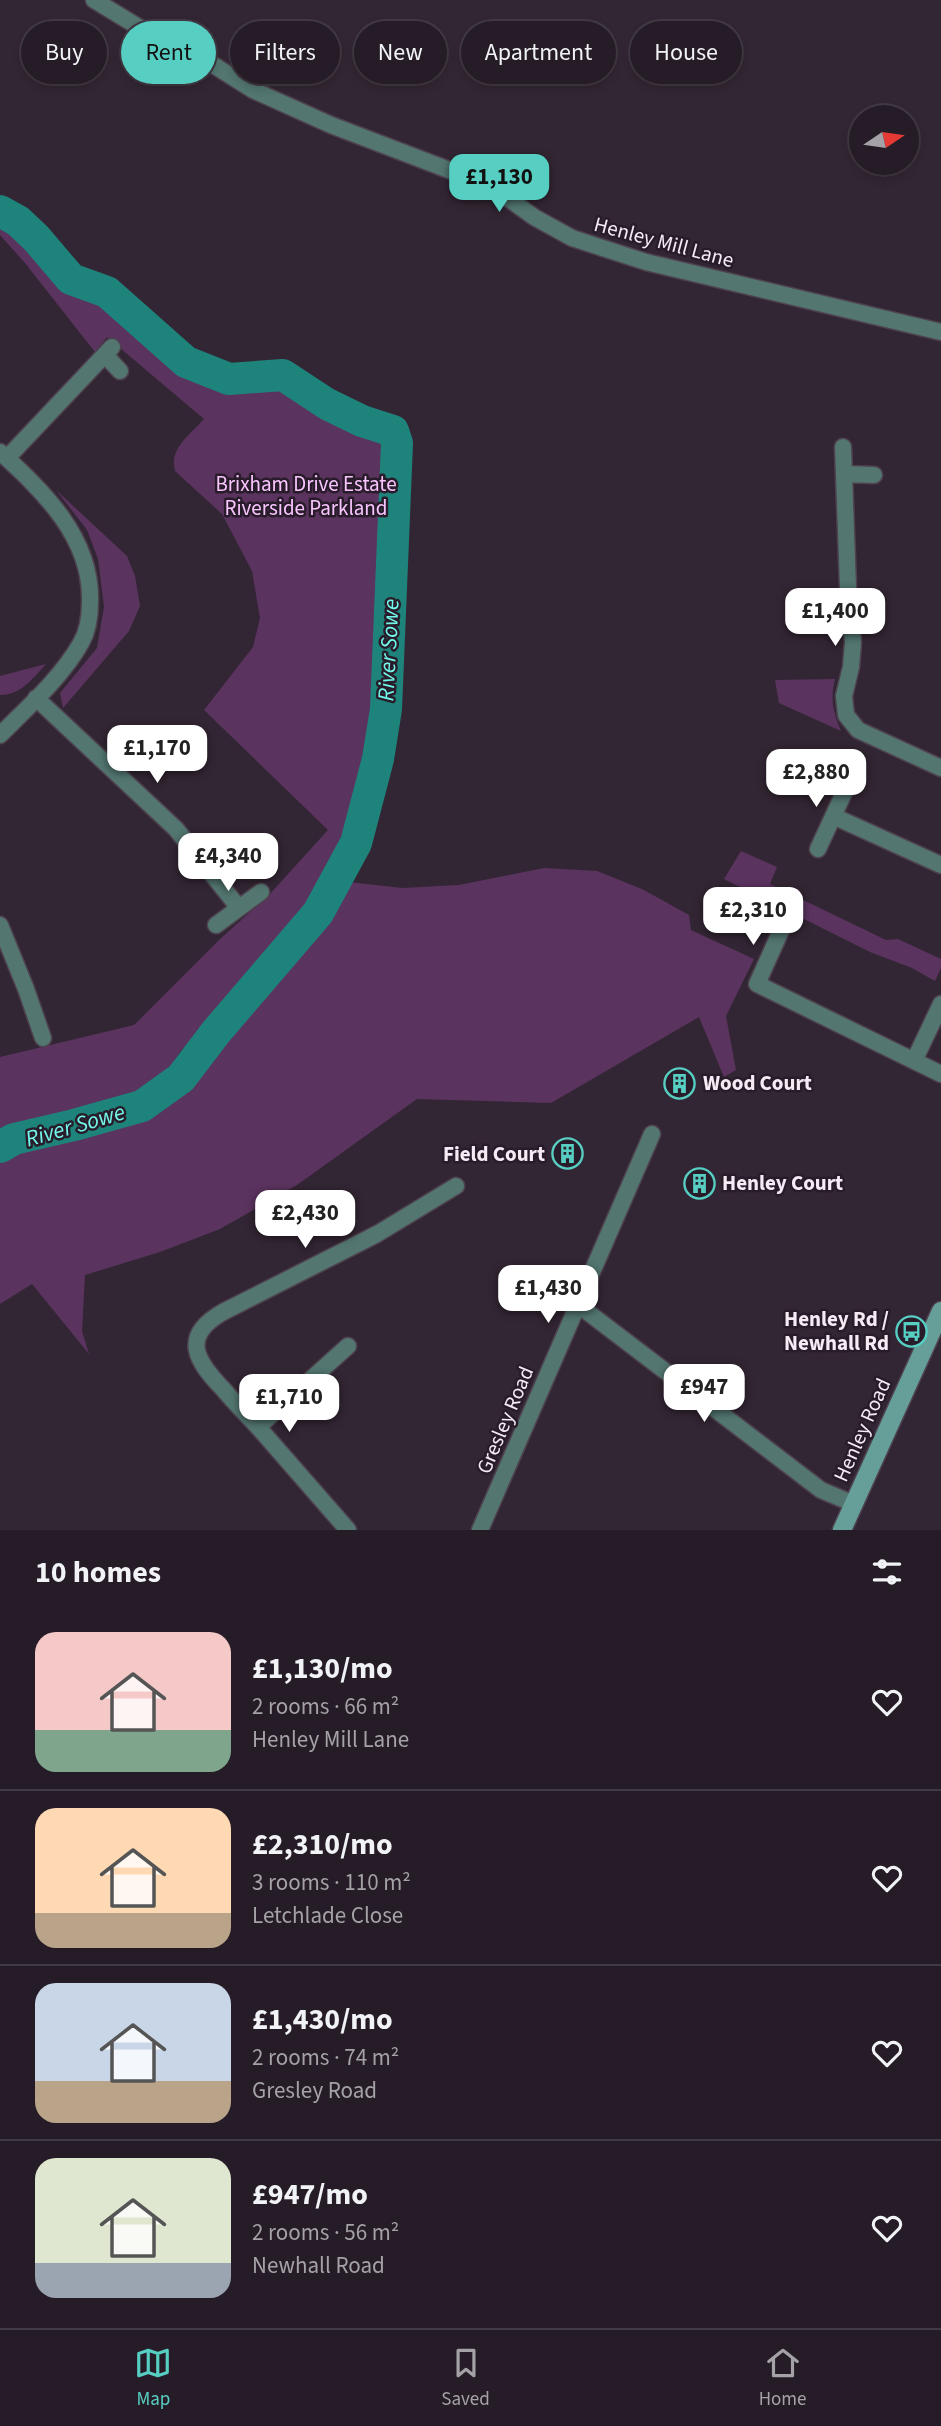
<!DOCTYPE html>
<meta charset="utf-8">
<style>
body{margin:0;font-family:"Source Sans 3",sans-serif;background:#2e252f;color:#f1f3f6;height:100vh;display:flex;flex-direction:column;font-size:26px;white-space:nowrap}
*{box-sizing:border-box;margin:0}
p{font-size:23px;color:#a4a1a7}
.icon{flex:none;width:38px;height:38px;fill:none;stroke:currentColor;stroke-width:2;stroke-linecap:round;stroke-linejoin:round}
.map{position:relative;height:1530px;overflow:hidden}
.panel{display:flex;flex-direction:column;background:#261c27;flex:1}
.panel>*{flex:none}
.hud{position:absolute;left:21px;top:21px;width:900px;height:63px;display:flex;gap:14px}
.needle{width:46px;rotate:77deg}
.controls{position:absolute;left:849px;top:105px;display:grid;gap:14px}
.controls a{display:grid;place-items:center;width:70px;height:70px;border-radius:50%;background:#261c27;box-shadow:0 4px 10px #0003,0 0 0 2px #423a44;font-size:35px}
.price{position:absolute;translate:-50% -60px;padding:0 16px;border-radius:14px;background:#fff;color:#222;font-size:23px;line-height:46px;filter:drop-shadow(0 2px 4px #0008)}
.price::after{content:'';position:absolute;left:50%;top:42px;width:21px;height:16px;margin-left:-10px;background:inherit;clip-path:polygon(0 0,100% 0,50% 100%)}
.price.active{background:#57cec2;color:#111}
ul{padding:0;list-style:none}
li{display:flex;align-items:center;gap:21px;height:175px;padding:0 35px}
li+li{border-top:2px solid #423a44}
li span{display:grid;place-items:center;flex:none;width:196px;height:140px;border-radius:21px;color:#555}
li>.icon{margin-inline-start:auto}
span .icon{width:84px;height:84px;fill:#fffc;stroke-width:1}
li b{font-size:30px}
h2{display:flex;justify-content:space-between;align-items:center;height:84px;padding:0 35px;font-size:30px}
.pill{padding:0 24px;border-radius:32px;background:#261c27;box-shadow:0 4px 10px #0003,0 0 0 2px #423a44;font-size:24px;line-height:63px}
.pill.active{background:#57cec2;color:#111}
.tab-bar{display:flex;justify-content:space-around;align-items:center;height:98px;border-top:2px solid #423a44;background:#261c27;font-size:19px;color:#a4a1a7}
.tab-bar a{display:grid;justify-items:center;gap:4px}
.tab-bar .active{color:#57cec2}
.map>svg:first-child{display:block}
.green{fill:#5b335f}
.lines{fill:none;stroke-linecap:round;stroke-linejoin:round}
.river{stroke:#1e847b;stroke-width:32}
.street-casing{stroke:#4e424f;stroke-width:19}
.secondary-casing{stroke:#4e424f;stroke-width:21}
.street{stroke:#537671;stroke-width:16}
.secondary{stroke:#669f99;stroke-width:18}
.labels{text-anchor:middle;stroke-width:5;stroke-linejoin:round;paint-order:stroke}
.street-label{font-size:21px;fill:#f4ebf5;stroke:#291c2a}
.park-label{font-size:21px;fill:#f9c5fe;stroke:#291c2a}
.poi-label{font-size:21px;font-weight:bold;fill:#f4ebf5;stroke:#291c2a;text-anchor:start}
.water-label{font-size:23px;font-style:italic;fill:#72f8ea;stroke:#291c2a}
</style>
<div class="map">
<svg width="941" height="1530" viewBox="0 0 941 1530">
<rect width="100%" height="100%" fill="#332634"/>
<!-- green -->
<path class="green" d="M0,222L20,230L31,240L40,255L69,283L104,297L133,327L191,375L217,387L266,382L282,383L333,419L387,435L391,444L383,679L377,744L368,781L347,842L332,875L303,919L226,1009L181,1051L171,1066L165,1081L141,1099L103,1113L0,1135V1057L134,1025L219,940L268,896L328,830L204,710L253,647L260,618L252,571L222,514L175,471C169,448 190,435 204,419L107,337L95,352L25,263L0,235Z
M56,490L127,556L135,576L140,606L129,631L63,708L60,693L97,648L104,607L98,559L87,530Z
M46,664C32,679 21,695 0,695V676Z
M835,679C830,698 833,712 841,731L779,703L775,680Z
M741,851L777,867L770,884L886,940L898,939L941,959V968L935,981L912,968L870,952L724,879Z
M544,868L597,871L642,889L689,915L691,930L754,959L726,1016L736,1070L724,1077L699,1017L551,1103L417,1099L297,1185L220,1229L160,1252L85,1275L82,1331L89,1354L32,1284L0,1304V1155L18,1146L96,1130L145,1116L190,1085L287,968L306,941L326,920L349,882L402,888L459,885Z"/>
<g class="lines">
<!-- river -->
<path class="river" d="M0,211L18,221L36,238L71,279L107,292L186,362L229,379L283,375L327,404L362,421L393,431L397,443L386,709L378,759L356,843L318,913L216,1032L181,1078L142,1106L74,1125L14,1139L0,1147"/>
<defs>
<path id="street" d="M94,0L168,45L215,66L253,90L331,125L491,186L534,217L572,238L646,262L941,332
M105,355L120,371
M843,447L848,587L853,642L851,667L844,696L846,715L858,730L941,768
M0,452C44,492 92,538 90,602C90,616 88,631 81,643C61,678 28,707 0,735
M7,458L112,347
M845,474L874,475
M36,698L176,829L239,908
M833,816L941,865
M818,849L848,784
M0,925L26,989L43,1038
M216,925L261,892
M783,926L757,984L941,1074
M914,1061L941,1004
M577,1304L821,1490L854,1504
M258,1427C247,1415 235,1403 224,1390C197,1362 179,1337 223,1312L377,1234L456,1186
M348,1530L258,1427L348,1346
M480,1530L652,1134"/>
<path id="secondary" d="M842,1530L941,1311"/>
</defs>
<!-- street casing -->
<use href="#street" class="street-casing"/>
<!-- secondary casing -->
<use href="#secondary" class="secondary-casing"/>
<!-- street -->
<use href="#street" class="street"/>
<!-- secondary -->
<use href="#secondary" class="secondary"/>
</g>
<!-- icons -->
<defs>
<symbol id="building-ring" viewBox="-11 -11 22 22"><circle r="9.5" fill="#291c2a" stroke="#57cec2" stroke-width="1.5"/><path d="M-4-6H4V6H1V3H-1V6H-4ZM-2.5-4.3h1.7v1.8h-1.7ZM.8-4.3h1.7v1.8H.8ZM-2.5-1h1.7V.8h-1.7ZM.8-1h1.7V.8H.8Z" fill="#57cec2"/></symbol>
<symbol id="bus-ring" viewBox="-11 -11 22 22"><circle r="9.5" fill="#291c2a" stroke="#57cec2" stroke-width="1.5"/><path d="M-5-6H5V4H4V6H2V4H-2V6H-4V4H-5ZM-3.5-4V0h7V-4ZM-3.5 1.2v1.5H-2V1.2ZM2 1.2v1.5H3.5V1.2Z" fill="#57cec2"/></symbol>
</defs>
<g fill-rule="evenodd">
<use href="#building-ring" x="662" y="1066" width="35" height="35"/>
<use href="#building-ring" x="550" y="1136" width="35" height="35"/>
<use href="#building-ring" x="682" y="1166" width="35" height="35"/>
<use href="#bus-ring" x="894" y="1314" width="35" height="35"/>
</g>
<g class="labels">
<!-- street labels -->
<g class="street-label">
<text transform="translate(664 242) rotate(15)" y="7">Henley Mill Lane</text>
<text transform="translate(505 1420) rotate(-67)" y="7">Gresley Road</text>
<text transform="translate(862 1430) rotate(-66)" y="7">Henley Road</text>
</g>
<!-- park labels -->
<g class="park-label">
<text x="306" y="491">Brixham Drive Estate<tspan x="306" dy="24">Riverside Parkland</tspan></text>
</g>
<!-- poi labels -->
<g class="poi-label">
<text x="703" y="1090">Wood Court</text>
<text x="545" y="1161" text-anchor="end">Field Court</text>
<text x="722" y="1190">Henley Court</text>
<text x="889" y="1326" text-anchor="end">Henley Rd /<tspan x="889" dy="24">Newhall Rd</tspan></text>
</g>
<!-- water labels -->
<g class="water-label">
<text transform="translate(388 650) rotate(-87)" y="8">River Sowe</text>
<text transform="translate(75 1125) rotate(-16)" y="8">River Sowe</text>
</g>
</g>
</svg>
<div class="controls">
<a><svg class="needle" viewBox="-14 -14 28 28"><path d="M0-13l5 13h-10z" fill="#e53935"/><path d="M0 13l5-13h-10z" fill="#a4a1a7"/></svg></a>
</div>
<b class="price active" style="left:499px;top:214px">£1,130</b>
<b class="price" style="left:835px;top:648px">£1,400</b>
<b class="price" style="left:157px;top:785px">£1,170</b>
<b class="price" style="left:816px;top:809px">£2,880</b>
<b class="price" style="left:228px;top:893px">£4,340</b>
<b class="price" style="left:753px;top:947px">£2,310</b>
<b class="price" style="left:305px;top:1250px">£2,430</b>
<b class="price" style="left:548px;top:1325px">£1,430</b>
<b class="price" style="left:704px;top:1424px">£947</b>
<b class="price" style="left:289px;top:1434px">£1,710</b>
<div class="hud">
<a class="pill">Buy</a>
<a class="pill active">Rent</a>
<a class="pill">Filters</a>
<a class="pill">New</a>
<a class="pill">Apartment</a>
<a class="pill">House</a>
</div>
</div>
<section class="panel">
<h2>10 homes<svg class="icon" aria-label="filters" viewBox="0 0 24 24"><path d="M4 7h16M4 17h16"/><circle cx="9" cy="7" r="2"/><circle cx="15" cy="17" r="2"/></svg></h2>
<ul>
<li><span style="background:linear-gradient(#f6c9c9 70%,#7fa58c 0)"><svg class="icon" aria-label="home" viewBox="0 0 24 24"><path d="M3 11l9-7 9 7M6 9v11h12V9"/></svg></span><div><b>£1,130/mo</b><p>2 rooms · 66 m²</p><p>Henley Mill Lane</p></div><svg class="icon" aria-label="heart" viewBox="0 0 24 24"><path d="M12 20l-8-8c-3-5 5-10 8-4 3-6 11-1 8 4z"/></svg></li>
<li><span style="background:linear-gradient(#ffd9b3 75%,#b9a48a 0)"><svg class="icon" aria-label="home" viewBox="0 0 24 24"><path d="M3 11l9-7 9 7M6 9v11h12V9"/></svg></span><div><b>£2,310/mo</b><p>3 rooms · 110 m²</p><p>Letchlade Close</p></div><svg class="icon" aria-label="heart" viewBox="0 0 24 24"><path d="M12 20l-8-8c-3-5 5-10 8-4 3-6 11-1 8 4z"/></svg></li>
<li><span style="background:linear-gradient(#c9d6e8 70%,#b9a48a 0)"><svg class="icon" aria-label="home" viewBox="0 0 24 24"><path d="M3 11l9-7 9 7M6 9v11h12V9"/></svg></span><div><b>£1,430/mo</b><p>2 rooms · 74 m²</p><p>Gresley Road</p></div><svg class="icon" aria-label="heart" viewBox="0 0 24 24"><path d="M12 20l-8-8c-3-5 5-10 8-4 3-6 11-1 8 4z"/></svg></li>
<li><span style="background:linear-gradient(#dfe7d0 75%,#9aa5b1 0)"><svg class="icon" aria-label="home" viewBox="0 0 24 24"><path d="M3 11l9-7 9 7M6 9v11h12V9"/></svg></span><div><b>£947/mo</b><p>2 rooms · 56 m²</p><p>Newhall Road</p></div><svg class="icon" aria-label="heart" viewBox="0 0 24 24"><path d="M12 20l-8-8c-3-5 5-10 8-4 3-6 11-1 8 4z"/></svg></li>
</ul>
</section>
<nav class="tab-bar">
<a class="active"><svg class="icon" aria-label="map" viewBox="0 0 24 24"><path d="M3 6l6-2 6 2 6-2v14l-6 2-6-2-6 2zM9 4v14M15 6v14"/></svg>Map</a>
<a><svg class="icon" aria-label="saved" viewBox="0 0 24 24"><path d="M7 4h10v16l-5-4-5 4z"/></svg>Saved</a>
<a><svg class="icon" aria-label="home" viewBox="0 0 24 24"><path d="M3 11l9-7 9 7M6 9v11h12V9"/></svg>Home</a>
</nav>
